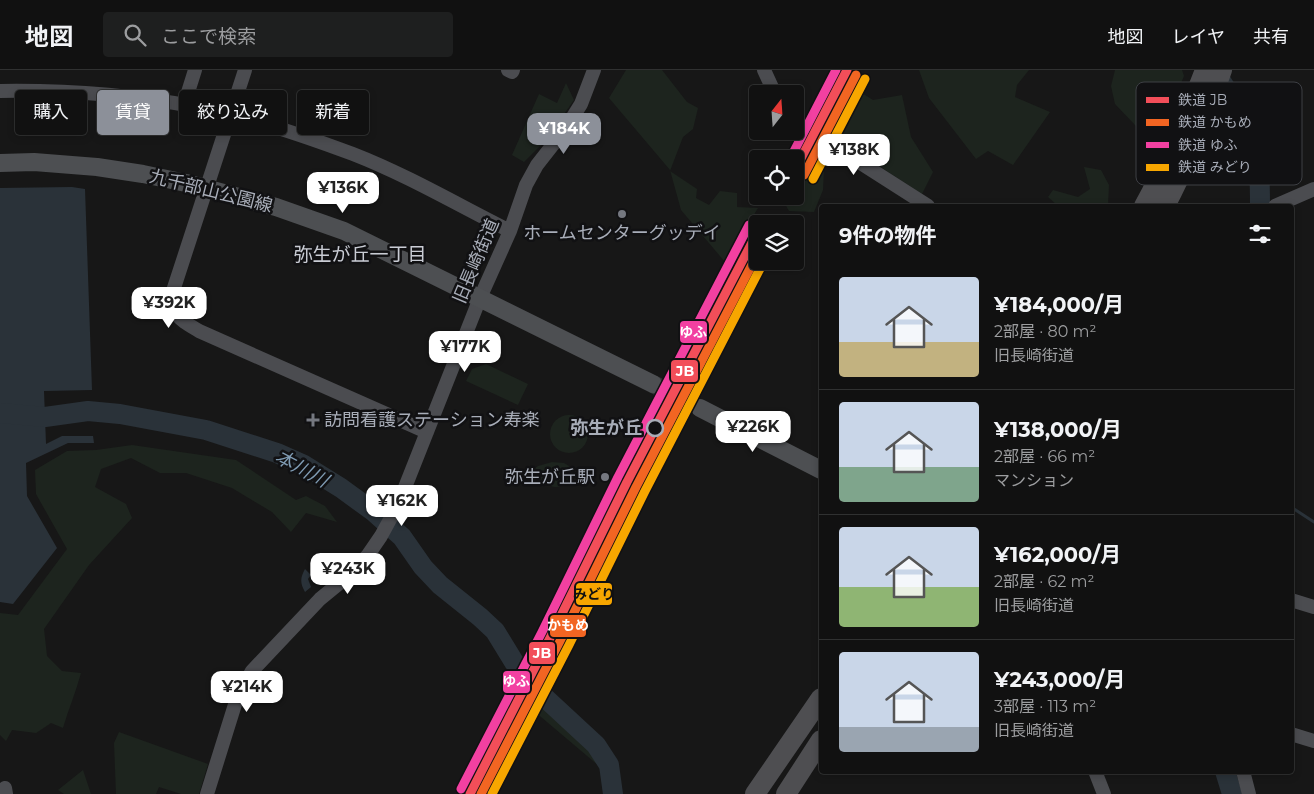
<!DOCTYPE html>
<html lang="ja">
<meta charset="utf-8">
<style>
body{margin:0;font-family:Montserrat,"Noto Sans JP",sans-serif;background:#1e1f1f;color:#f1f3f6;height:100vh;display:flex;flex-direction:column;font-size:19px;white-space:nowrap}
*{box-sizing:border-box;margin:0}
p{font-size:16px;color:#9c9d9f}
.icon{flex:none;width:28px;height:28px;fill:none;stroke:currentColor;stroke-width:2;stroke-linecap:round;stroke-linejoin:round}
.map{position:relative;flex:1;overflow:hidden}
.panel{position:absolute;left:819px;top:134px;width:475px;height:570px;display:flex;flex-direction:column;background:#111;border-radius:5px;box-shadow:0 2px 8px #0003,0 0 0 1px #303131}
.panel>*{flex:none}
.top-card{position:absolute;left:15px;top:20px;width:475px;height:45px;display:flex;gap:10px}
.needle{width:32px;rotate:17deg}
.fabs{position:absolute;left:749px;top:15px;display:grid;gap:10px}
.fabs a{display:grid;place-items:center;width:55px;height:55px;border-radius:5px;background:#111;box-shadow:0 2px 8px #0003,0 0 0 1px #303131;font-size:25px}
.price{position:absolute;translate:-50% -42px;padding:0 11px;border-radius:10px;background:#fff;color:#222;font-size:16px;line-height:32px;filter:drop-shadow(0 1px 2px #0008)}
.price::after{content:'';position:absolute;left:50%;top:30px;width:15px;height:11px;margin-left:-8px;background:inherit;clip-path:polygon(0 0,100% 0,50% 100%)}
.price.active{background:#8c9099;color:#fff}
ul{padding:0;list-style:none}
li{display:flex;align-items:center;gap:15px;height:125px;padding:0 20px}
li+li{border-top:1px solid #303131}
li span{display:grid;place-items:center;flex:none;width:140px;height:100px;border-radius:5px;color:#555}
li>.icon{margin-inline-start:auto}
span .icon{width:60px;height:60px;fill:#fffc;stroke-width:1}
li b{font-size:21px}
h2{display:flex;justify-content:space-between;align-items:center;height:60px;padding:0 20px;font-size:21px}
.chip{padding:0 18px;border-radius:5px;background:#111;box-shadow:0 2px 8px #0003,0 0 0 1px #303131;font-size:18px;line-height:45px}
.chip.active{background:#8c9099;color:#fff}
header{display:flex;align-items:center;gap:30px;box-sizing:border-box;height:70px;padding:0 25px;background:#111;border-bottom:1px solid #303131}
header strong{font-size:24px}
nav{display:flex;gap:28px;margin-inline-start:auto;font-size:18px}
.search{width:350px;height:45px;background:#1e1f1f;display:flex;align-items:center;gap:12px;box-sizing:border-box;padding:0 18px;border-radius:5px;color:#9c9d9f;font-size:19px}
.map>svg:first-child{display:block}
.green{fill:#1d241e}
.water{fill:#2a3239}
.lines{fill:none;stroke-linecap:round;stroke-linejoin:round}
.stream{stroke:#2a3239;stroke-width:3}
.river{stroke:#2a3239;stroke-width:20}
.major-tunnel{stroke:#343537;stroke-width:18;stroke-dasharray:18 9;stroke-linecap:butt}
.minor{stroke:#4b4c50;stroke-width:14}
.major{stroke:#4d4f52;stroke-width:18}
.highway{stroke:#4e4e51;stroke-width:20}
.rail-1-casing{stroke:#111113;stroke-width:12}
.rail-2-casing{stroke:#111113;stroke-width:12}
.rail-3-casing{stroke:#111113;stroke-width:12}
.rail-4-casing{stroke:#111113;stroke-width:12}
.rail-1{stroke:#f24e59;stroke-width:9}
.rail-2{stroke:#f26522;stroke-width:9}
.rail-3{stroke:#f240a1;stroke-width:9}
.rail-4{stroke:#f7a600;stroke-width:9}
.poi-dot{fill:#757880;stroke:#111113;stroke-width:2}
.stop-dot{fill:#111113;stroke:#a8adb8;stroke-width:2.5}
.labels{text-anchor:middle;stroke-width:5;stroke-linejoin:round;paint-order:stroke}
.street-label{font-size:18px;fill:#a8adb8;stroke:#111113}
.poi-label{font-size:18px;fill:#a8adb8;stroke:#111113}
.stop-label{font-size:18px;font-weight:bold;fill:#a8adb8;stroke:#111113;text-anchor:end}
.neighbourhood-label{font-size:19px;fill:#c9ccd4;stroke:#111113}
.water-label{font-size:19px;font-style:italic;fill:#7f9bb3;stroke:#111113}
.key{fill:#111113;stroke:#3e4045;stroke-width:1}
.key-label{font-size:14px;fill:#a8adb8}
.line-badge{stroke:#111113;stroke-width:2}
.badge-label{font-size:14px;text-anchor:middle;font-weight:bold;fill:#fff}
.pale-badge-label{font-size:14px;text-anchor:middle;font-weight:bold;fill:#111}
</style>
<header>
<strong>地図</strong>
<div class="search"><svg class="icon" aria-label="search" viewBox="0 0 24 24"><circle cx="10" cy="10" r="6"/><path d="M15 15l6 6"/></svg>ここで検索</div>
<nav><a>地図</a><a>レイヤ</a><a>共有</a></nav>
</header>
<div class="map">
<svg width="1314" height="724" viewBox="0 0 1314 724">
<rect width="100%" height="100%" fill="#171717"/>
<!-- green -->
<path class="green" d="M626,0H662L687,32L698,38L693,59L683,67L670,101L697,119L696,128L709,135L720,121L737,123V137L758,138L725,192L681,140L670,100L609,28Z
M919,0H1029L1017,15L1015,27L1050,42L1013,95L988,81L976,89L929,28Z
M1115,0H1182L1184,6L1155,76L1115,34L1111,16Z
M566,13L574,30L545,71L524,92L512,85L539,24L557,33Z
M854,18L873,30L902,25L911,67L933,102L922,124L833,66Z
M819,75L825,79L823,120L814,142L789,141L785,134L789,126H795V116Z
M1084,97L1101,100L1109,115L1108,136H1058L1048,127L1053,120L1078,127L1090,119Z
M486,294L528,314L518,335L466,311L472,299Z
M550 364a19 19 0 1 1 38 0a19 19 0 1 1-38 0Z
M132,375L236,390L296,430L306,426L325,436L337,452L306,443L291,462L272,442L232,418L186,403H160L131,388L101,399L95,417L126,434L132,448L89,495L44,559L47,586L62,601L81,603C76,622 68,640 63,658L51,653L36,663L12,660L6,671L0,665V543L18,545L67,479L36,424L35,400L67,381L96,380Z
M552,392L564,393L574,399C560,428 551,416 528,404L538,396Z
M540,633L602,692L608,714L605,720L599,696L534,641Z
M119,662L208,694L199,724H181L159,717L156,724H116L114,673Z
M83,700L91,724H64L58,720Z"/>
<!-- water -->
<path class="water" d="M72,117L85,119L92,320L44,321L46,374L62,366H93L94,373H68L26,393L27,426L57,478L13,534L0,532V118Z
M305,499L311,505L308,509L311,517L305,522C300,513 300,508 305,499Z"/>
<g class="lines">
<!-- stream -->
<path class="stream" d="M1291,437L1314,452"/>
<!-- river -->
<path class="river" d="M1214,0C1235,32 1254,63 1259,102C1260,113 1260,125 1260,136
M0,343L45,347L88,341L120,344L206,360L277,383L304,395L341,418L374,442L402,467L423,497L440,515L480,547L495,561L514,592L542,625L596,675L609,695L613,724
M1225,701L1232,724"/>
<!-- major-tunnel -->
<path class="major-tunnel" d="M653,314L700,338"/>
<!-- minor -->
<path class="minor" d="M245,0L173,221C171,246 179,249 199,261L427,362
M508,0L512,2L513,0
M764,0L775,24
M0,21C66,20 132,25 197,37C247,46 305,66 353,84C407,105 458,135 510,161
M184,35L195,0
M795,51L928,136
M1275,136L1314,119
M1291,530L1314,537
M1291,664L1314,671
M1095,701L1104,724
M1243,701L1249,724
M5,718L6,724
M207,724L237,628L252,601L320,529L348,506L368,485L381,466L398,435L480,228L510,161L526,115L537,95L566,58L581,34L594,0"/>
<!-- major -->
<path class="major" d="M0,93L34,92L97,97L143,104L186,113L276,137L344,161L653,314
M700,338L821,400"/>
<!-- highway -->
<path class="highway" d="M1144,136C1168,93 1187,47 1205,0
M1165,136C1188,93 1206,46 1222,0
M755,724L821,628
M786,724L821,670"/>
<defs>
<path id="rail-1" d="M795,100L847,0
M470,724L551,566L627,412L758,161"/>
<path id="rail-2" d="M804,105L856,5
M481,724L560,571L636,417L758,183"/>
<path id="rail-3" d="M790,89L836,0
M461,719L542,562L618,407L749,155"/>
<path id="rail-4" d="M813,109L865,9
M492,724L569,575L645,421L764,191"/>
</defs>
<!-- rail-1 casing -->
<use href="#rail-1" class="rail-1-casing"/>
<!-- rail-2 casing -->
<use href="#rail-2" class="rail-2-casing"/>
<!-- rail-3 casing -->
<use href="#rail-3" class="rail-3-casing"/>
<!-- rail-4 casing -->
<use href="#rail-4" class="rail-4-casing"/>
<!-- rail-1 -->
<use href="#rail-1" class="rail-1"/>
<!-- rail-2 -->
<use href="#rail-2" class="rail-2"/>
<!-- rail-3 -->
<use href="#rail-3" class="rail-3"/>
<!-- rail-4 -->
<use href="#rail-4" class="rail-4"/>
</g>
<!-- markers -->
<g class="poi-dot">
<circle cx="622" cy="144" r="5"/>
<path d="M310.5 342.5h5v5h5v5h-5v5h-5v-5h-5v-5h5z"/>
<circle cx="605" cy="407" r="5"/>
</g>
<circle class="stop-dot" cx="655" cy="358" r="8"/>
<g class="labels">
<!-- street labels -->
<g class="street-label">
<text transform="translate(211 121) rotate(14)" y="6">九千部山公園線</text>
<text transform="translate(476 191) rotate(-67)" y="6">旧長崎街道</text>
</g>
<!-- poi labels -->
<g class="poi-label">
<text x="622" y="169">ホームセンターグッデイ</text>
<text x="324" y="356" text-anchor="start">訪問看護ステーション寿楽</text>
<text x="595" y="413" text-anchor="end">弥生が丘駅</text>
</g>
<!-- stop labels -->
<g class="stop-label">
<text x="642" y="364">弥生が丘</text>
</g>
<!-- neighbourhood labels -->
<g class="neighbourhood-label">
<text x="360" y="191">弥生が丘一丁目</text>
</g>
<!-- water labels -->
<g class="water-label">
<text transform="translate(302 398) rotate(28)" y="7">本川川</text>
</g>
</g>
<!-- legend -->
<rect x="1136" y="12" width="166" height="103" rx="8" class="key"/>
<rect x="1146" y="27" width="23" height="6" fill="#f24e59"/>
<rect x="1146" y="49" width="23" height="7" fill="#f26522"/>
<rect x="1146" y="72" width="23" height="6" fill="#f240a1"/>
<rect x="1146" y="94" width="23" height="7" fill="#f7a600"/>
<g class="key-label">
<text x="1178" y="35">鉄道 JB</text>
<text x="1178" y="57">鉄道 かもめ</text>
<text x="1178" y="80">鉄道 ゆふ</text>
<text x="1178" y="102">鉄道 みどり</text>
</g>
<g class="line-badge">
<rect x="679" y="250" width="29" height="24" rx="5" fill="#f240a1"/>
<rect x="670" y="289" width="29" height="24" rx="5" fill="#f24e59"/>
<rect x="575" y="512" width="38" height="24" rx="5" fill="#f7a600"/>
<rect x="549" y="544" width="38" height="24" rx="5" fill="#f26522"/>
<rect x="528" y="571" width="28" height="24" rx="5" fill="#f24e59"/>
<rect x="502" y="600" width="29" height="24" rx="5" fill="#f240a1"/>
</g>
<g class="badge-label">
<text x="693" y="267">ゆふ</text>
<text x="685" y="306">JB</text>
<text x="568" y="560">かもめ</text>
<text x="542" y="588">JB</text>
<text x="516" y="616">ゆふ</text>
</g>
<g class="pale-badge-label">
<text x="594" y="529">みどり</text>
</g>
</svg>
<div class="fabs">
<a><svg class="needle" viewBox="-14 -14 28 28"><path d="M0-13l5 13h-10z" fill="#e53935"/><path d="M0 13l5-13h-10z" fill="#9c9d9f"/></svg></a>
<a><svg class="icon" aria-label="locate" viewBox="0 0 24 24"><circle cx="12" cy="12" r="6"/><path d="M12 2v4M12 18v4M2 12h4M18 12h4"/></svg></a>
<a><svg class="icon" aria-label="layers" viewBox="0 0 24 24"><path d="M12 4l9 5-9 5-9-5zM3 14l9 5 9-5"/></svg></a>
</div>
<b class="price active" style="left:564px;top:85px">¥184K</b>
<b class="price" style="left:854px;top:106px">¥138K</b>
<b class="price" style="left:343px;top:144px">¥136K</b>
<b class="price" style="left:169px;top:259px">¥392K</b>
<b class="price" style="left:465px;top:303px">¥177K</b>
<b class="price" style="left:753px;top:383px">¥226K</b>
<b class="price" style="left:402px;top:457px">¥162K</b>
<b class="price" style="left:348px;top:525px">¥243K</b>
<b class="price" style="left:247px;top:643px">¥214K</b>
<div class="top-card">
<a class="chip">購入</a>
<a class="chip active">賃貸</a>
<a class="chip">絞り込み</a>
<a class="chip">新着</a>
</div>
<section class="panel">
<h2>9件の物件<svg class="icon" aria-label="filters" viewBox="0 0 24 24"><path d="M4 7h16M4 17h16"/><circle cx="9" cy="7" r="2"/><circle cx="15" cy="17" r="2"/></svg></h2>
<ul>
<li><span style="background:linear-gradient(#c9d6e8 65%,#c2b280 0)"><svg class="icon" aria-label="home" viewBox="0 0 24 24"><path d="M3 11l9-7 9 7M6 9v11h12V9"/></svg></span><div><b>¥184,000/月</b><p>2部屋 · 80 m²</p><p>旧長崎街道</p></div></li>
<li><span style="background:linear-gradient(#c9d6e8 65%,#7fa58c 0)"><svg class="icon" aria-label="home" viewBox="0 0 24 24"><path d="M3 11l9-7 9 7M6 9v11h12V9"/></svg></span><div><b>¥138,000/月</b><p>2部屋 · 66 m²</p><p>マンション</p></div></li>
<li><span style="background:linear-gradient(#c9d6e8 60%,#8fb573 0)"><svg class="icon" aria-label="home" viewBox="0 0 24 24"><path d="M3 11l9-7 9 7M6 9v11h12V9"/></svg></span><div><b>¥162,000/月</b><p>2部屋 · 62 m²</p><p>旧長崎街道</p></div></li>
<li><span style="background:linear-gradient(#c9d6e8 75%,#9aa5b1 0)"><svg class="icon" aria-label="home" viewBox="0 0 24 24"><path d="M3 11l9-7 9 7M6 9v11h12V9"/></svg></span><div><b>¥243,000/月</b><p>3部屋 · 113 m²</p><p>旧長崎街道</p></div></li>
</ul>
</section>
</div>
